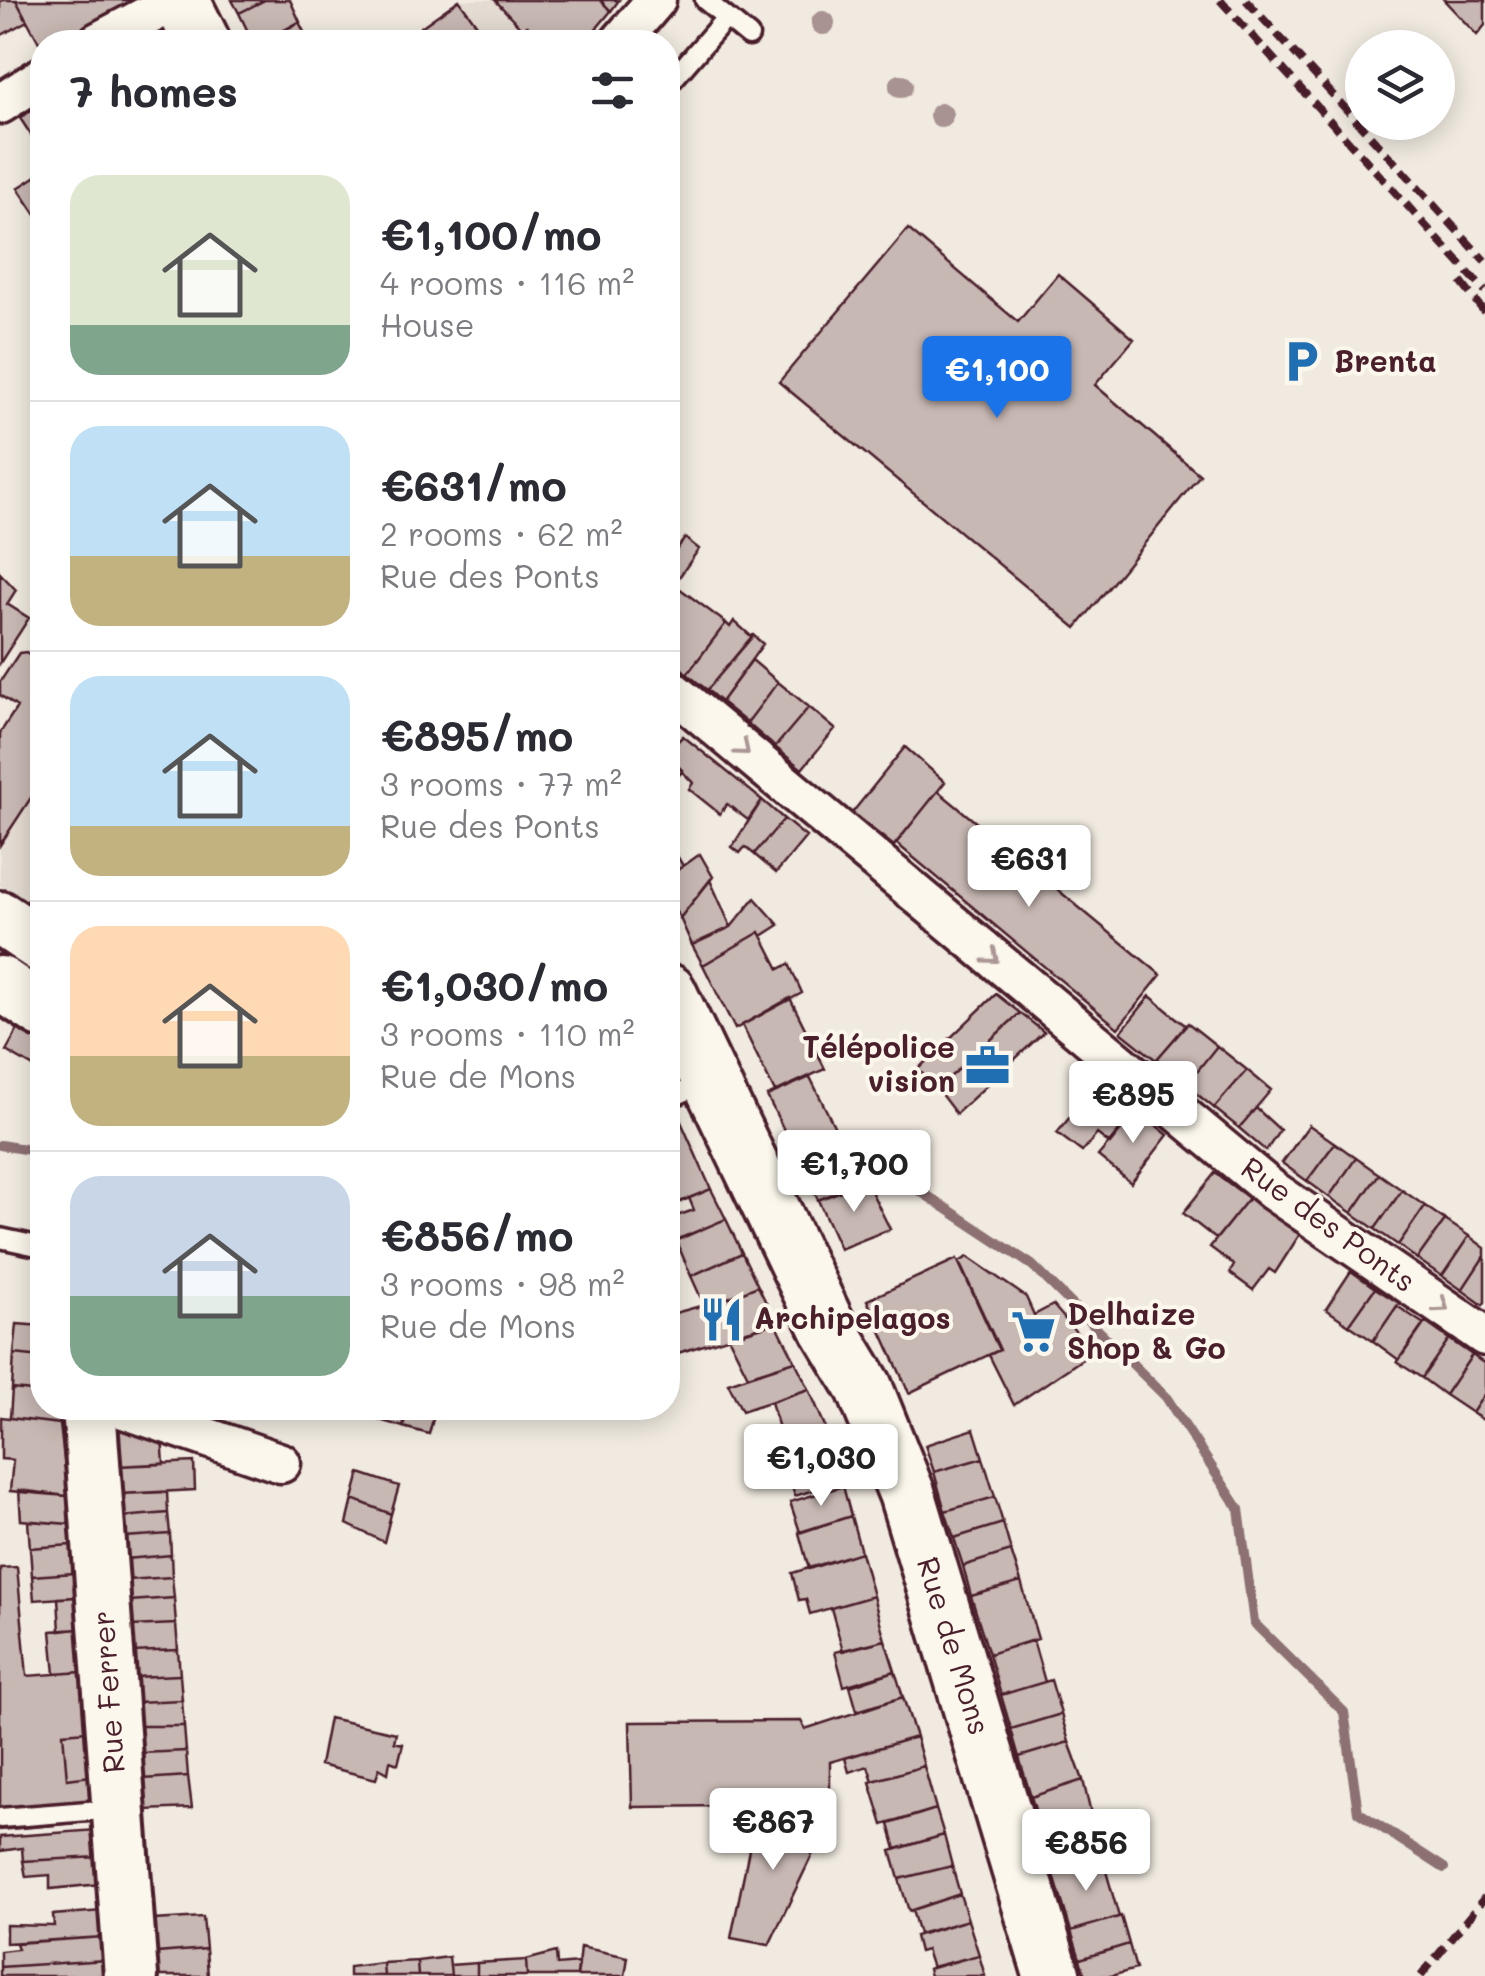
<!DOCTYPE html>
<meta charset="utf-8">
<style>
body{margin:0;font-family:Mali,sans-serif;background:#f2f2f3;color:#2b2b33;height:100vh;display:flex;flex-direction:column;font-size:38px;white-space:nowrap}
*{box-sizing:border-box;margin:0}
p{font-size:32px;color:#7c7c81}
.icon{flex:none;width:55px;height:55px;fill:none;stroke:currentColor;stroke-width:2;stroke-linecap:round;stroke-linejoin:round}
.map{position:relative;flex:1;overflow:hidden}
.drawer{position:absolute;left:30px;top:30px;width:650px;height:1390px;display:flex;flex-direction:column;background:#fff;border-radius:40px;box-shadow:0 5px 25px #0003}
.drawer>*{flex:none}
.fabs{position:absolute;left:1345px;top:30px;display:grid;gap:20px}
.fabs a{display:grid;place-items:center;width:110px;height:110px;border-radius:50%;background:#fff;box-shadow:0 5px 25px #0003;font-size:50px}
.price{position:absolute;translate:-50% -85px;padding:0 22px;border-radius:10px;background:#fff;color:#222;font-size:32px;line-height:65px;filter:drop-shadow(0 2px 5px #0008)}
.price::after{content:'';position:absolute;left:50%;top:60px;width:30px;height:22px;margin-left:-15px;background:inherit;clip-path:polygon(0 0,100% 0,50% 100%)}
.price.current{background:#1a73e8;color:#fff}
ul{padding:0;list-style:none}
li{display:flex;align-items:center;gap:30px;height:250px;padding:0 40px}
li+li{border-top:2px solid #e1e1e2}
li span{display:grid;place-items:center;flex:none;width:280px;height:200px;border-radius:30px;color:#555}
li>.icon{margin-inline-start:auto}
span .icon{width:120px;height:120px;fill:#fffc;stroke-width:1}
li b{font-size:42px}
h2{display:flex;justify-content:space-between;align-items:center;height:120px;padding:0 40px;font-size:42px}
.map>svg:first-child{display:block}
.built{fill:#e4dbd2}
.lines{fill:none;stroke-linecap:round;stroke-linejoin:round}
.stream{stroke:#8c6f72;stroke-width:10}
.building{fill:#c8b8b3;stroke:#4a1f2b;stroke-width:2.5}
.lane-casing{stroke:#4a1f2b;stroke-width:25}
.street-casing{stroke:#4a1f2b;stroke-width:45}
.secondary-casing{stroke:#4a1f2b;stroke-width:60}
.primary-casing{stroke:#4a1f2b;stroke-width:62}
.lane{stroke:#fbf7ec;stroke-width:18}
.street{stroke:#fbf7ec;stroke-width:38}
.secondary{stroke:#fbf7ec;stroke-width:52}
.primary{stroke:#fbf7ec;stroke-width:55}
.rail{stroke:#4a1f2b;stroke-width:8;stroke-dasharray:15 8;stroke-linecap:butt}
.tree{fill:#a89292}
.oneway{stroke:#ab9695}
.labels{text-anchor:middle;stroke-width:8;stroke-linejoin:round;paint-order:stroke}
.poi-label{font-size:30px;font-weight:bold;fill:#4a1f2b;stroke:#fbf7ec;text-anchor:start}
.street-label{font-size:30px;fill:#4a1f2b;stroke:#fbf7ec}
</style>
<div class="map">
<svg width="1485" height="1976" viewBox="0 0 1485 1976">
<rect width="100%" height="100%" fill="#f0eae0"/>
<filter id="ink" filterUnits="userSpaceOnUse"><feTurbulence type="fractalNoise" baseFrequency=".01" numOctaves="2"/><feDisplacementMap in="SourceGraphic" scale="20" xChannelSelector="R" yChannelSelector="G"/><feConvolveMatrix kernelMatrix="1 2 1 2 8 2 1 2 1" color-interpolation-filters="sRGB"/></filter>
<g filter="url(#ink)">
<!-- built -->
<path class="built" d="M459,0H599L611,13L588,42H400Z
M26,652L42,663V913L0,885V733L17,707L0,695V682L19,653Z"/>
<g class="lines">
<!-- stream -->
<path class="stream" d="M0,1145L42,1152
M805,1159L835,1144L864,1154L1032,1265L1166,1397L1239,1509L1254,1623L1344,1712L1358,1812L1444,1868"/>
</g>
<!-- building -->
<path class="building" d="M3,0H16L27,21L0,36V2Z
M16,0H133L135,2L61,42H42V48Z
M232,0H265L239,13Z
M265,0H290L300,22L262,42H253L239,13Z
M459,0L487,39L481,42H400Z
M495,0H600L611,11L585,42H546L527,26L523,30Z
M600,0H619L611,11Z
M1444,0H1485V25L1477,35Z
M299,22L309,42H262Z
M40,105L42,141L37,144L20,118Z
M38,175L42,182V215L38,218L18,188Z
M908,229L1018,322L1058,274L1134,339L1095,385L1200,475L1076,628L779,382Z
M685,538L699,549L670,590L675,594L668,606V561Z
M0,573L16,590L7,604L29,618L0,663Z
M679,588L726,623L687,674L668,655V606Z
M734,621L752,637L707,690L687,674L726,623L730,627Z
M753,635L763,644L721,702L707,690Z
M26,652L42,663V781L0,845V733L17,707L0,695V682L19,653Z
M752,660L778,682L747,723L721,702Z
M778,682L809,707L775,747L747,723Z
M809,707L835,729L802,769L775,747Z
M683,736L762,800L748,820L727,804L720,814L689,789L693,783L668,756V751Z
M905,747L945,782L894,846L852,813Z
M668,756L683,771L668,786Z
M938,791L1161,975L1118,1028L896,843Z
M762,800L784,819L754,854L745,847L740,853L732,847Z
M784,819L806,837L776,873L754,854Z
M668,840L683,866L668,877Z
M700,854L713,877L680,918L668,897V877Z
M710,880L731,927L692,945L680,918Z
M755,898L779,925L762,936L760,932L703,965L692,945L731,927Z
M760,932L779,969L789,964L802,993L735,1029L703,965Z
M996,994L1020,1013L937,1089L918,1069Z
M1150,996L1186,1026L1156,1060L1121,1032Z
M790,998L825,1069L775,1092L742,1025Z
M1020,1013L1044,1032L956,1114L937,1089Z
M1188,1023L1217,1046L1186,1085L1156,1060Z
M21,1024L42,1037V1059L37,1069L6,1051Z
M1217,1046L1247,1070L1214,1108L1186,1085Z
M1247,1070L1271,1090L1239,1128L1214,1108Z
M810,1077L835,1128L793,1148L767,1096Z
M1101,1079L1137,1110L1110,1144L1097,1134L1082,1152L1057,1133Z
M674,1106L711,1189L668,1207V1109Z
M1256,1108L1280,1130L1266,1151L1239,1128Z
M1137,1110L1168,1135L1131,1183L1098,1156Z
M1309,1125L1335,1143L1307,1181L1282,1163Z
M1335,1143L1356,1158L1329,1197L1307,1181Z
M834,1152L852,1186L818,1200L802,1167Z
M1356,1158L1379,1174L1352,1213L1329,1197Z
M1215,1173L1249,1198L1216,1239L1183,1213Z
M1379,1174L1402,1190L1375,1229L1352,1213Z
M866,1181L890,1229L840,1249L818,1200Z
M711,1189L726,1219L668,1244V1219L694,1210L689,1198Z
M1402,1190L1425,1206L1398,1245L1375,1229Z
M1249,1198L1300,1234L1275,1273L1269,1269L1253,1290L1230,1273L1234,1265L1210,1247Z
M1425,1206L1445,1220L1417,1259L1398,1245Z
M726,1219L742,1253L691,1276L676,1240Z
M1445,1220L1469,1236L1442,1276L1417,1259Z
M1469,1236L1485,1248V1255L1462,1290L1442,1276Z
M742,1253L758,1286L705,1307L691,1276Z
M1485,1255V1302L1483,1305L1462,1290Z
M968,1257L1026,1297L1034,1315L1053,1305L1093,1352L1014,1405L989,1355L1000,1350L959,1262Z
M957,1259L999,1350L909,1393L867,1300Z
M1351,1271L1375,1288L1349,1325L1326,1309Z
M758,1286L776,1323L668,1356V1315L704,1305L705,1307Z
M1375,1288L1399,1303L1373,1341L1349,1325Z
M1397,1306L1424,1324L1399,1360L1373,1341Z
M1425,1322L1449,1339L1422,1378L1397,1362Z
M776,1323L795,1361L748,1376L728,1336Z
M17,1324L42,1326V1357L14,1354Z
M1449,1339L1472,1355L1445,1395L1422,1378Z
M14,1354L42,1357V1392L12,1389Z
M1472,1355L1485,1364V1393L1472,1413L1445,1395Z
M795,1361L809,1389L742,1411L728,1383Z
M12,1389L42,1392V1408H59L60,1424L10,1418Z
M809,1389L830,1438L786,1451L771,1402Z
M1485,1393V1421L1472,1413Z
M356,1408H383L379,1420L355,1413Z
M383,1408H408L403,1427L379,1420Z
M408,1408H436L429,1434L403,1427Z
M114,1413L162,1435L164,1464L118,1466Z
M1,1417L60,1424L68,1496L10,1491L13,1460L1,1459Z
M974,1429L983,1458L934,1472L925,1445Z
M830,1438L838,1467L790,1480L781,1452Z
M983,1458L995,1497L945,1511L934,1472Z
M194,1462L195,1490L120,1494L118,1466Z
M838,1467L842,1481L795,1496L790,1480Z
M360,1473L399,1486L391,1514L353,1499Z
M843,1486L851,1516L800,1532L790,1502Z
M19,1490L68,1496L69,1524L21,1520Z
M167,1492L168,1513L122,1517L120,1494Z
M995,1497L1003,1523L954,1538L945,1511Z
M353,1499L391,1514L384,1542L347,1524Z
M168,1513L170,1534L124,1537L122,1517Z
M851,1516L861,1552L809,1569L799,1533Z
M28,1521L69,1524L71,1545L30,1548Z
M1003,1523L1011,1551L963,1566L954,1538Z
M170,1534L171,1555L126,1559L124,1537Z
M71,1545L74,1573L32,1576L30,1548Z
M1011,1551L1021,1582L971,1596L963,1566Z
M861,1552L873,1596L810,1614L806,1599L799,1600L792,1573Z
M171,1555L172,1577L127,1580L126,1559Z
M17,1567L27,1676L82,1672L97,1821L0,1830V1568Z
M74,1573L76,1597L34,1600L32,1576Z
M172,1577L174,1598L129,1601L127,1580Z
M1021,1582L1038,1639L989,1654L971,1596Z
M873,1596L885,1640L843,1651L831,1608Z
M76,1597L78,1629L60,1631L58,1598Z
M174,1598L176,1624L131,1626L129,1601Z
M176,1624L178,1650L133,1652L131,1626Z
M78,1629L82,1672L55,1674L51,1631Z
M885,1640L895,1671L844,1686L835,1652Z
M1033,1640L1045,1682L1001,1695L989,1654Z
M178,1650L180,1675L134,1677L133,1652Z
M895,1671L903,1697L857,1711L850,1686Z
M180,1675L182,1700L137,1702L134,1677Z
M1051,1680L1061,1714L1011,1729L1001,1695Z
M903,1697L916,1737L830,1762V1805L632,1807L630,1722L801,1721L805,1729Z
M182,1700L184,1726H139L137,1702Z
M1061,1714L1069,1742L1019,1757L1011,1729Z
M329,1718L396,1733L394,1742L403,1744L398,1764L390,1761L388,1773L379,1768L376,1779L320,1765Z
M139,1726H184L186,1751L141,1753Z
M87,1731L91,1776L67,1779L63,1733Z
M916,1737L924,1766L873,1781L868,1766L849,1772L845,1758Z
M1069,1742L1083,1780L1031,1797L1019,1757Z
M186,1751L188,1776L143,1779L141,1753Z
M924,1766L936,1809L883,1825L870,1782Z
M188,1776L192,1808L145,1810L143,1779Z
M1083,1780L1091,1814L1041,1828L1031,1797Z
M936,1809L944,1835L896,1849L889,1824Z
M757,1810L827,1824L769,1945L731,1938Z
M1091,1814L1105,1856L1053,1872L1041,1828Z
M97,1830L99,1857L23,1861L22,1848L0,1851V1837Z
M944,1835L952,1866L899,1879L891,1851Z
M99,1857L100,1884L50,1889V1875L26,1877L23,1861Z
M1102,1857L1119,1917L1071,1931L1053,1872Z
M952,1866L960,1894L909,1911L899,1879Z
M960,1894L968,1920L919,1934L912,1910Z
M102,1911L104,1937L6,1943V1925L54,1926L53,1915Z
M1121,1916L1129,1944L1080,1959L1071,1931Z
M203,1917L206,1949L157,1953L154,1920Z
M968,1920L979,1955L932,1968L926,1950L919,1952L915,1936Z
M104,1937L106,1960L0,1967V1951L18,1949L16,1943Z
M1129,1944L1136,1969L1111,1976H1085L1080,1959Z
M580,1947L628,1957L625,1976H577Z
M206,1949L208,1976H159L157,1953Z
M556,1952L557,1965L579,1963L577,1976H527L526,1960Z
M979,1955L985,1976H930L928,1969L932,1967Z
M449,1957L451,1976H418L417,1961Z
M106,1960L108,1976H0V1967Z
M526,1960L527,1976H477V1963Z
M417,1961L418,1976H384L383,1963Z
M383,1963L384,1976H349V1967Z
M477,1963V1976H451L450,1965Z"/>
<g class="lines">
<defs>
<path id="lane" d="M705,0L749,36
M674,78L726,18
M668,1099L703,1083
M0,1238L42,1247
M0,1818L113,1809"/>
<path id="street" d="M98,42L177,0
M620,42L656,0
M0,104L42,77
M668,687L1272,1190L1485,1336
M121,1408L281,1463"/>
<path id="secondary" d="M0,918L42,946
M0,983L42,1011
M89,1408L131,1976"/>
<path id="primary" d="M181,0L202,42
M668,992L828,1327L864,1387L907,1494L1052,1976"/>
</defs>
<!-- lane casing -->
<use href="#lane" class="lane-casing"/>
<!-- street casing -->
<use href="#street" class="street-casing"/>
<!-- secondary casing -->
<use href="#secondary" class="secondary-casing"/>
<!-- primary casing -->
<use href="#primary" class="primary-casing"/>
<!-- lane -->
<use href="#lane" class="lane"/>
<!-- street -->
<use href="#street" class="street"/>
<!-- secondary -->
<use href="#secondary" class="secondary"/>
<!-- primary -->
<use href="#primary" class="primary"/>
<!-- rail -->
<path class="rail" d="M1220,0L1485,291
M1246,0L1485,261
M1461,282L1485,313
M1421,1976L1485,1897"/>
</g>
<!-- trees -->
<g class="tree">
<circle cx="823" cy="23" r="12"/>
<circle cx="901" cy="86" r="12"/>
<circle cx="941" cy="115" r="12"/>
</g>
<!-- one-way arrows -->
<defs><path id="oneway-chevron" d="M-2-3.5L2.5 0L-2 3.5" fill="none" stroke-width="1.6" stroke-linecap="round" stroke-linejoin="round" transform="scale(2.5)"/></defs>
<g class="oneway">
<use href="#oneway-chevron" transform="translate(743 749) rotate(40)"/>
<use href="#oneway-chevron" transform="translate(992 957) rotate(40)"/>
<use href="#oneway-chevron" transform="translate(1442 1306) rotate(35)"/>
</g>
</g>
<!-- icons -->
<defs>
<symbol id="parking-bare" viewBox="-9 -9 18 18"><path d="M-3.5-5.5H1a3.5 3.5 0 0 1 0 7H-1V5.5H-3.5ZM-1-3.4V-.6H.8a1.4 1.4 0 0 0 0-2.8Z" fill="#1f6fb2" stroke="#fbf7ec" stroke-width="2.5" paint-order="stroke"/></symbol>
<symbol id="office-bare" viewBox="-9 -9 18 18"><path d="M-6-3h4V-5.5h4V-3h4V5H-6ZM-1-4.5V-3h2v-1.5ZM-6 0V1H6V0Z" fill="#1f6fb2" stroke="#fbf7ec" stroke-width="2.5" paint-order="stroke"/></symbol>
<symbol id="restaurant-bare" viewBox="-9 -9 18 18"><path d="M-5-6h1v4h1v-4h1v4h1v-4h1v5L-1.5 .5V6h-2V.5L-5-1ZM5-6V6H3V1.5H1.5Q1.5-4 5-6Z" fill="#1f6fb2" stroke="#fbf7ec" stroke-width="2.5" paint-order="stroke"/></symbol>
<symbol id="supermarket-bare" viewBox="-9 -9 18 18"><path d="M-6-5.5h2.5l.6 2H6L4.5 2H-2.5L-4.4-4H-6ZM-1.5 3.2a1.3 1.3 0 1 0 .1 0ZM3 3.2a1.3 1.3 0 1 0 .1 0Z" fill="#1f6fb2" stroke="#fbf7ec" stroke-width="2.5" paint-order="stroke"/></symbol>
</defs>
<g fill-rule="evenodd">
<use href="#parking-bare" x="1270" y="330" width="63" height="63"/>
<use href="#office-bare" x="956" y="1034" width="63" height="63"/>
<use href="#restaurant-bare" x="690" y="1288" width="63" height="63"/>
<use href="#supermarket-bare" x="1002" y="1300" width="63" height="63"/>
</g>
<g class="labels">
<!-- poi labels -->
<g class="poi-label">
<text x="1334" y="372">Brenta</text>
<text x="955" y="1058" text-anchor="end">Télépolice<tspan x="955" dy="34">vision</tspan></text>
<text x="1067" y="1325">Delhaize<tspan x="1067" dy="34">Shop &amp; Go</tspan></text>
<text x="754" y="1329">Archipelagos</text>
</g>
<!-- street labels -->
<g class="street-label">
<text transform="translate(1328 1225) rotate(36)" y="10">Rue des Ponts</text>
<text transform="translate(953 1646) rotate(73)" y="10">Rue de Mons</text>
<text transform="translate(109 1692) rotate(-94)" y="10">Rue Ferrer</text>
</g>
</g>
</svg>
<div class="fabs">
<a><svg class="icon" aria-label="layers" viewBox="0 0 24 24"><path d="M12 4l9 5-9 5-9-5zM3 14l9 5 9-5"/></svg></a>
</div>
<b class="price current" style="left:997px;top:421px">€1,100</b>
<b class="price" style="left:1029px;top:910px">€631</b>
<b class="price" style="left:1133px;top:1146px">€895</b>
<b class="price" style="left:854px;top:1215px">€1,700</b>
<b class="price" style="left:821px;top:1509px">€1,030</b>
<b class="price" style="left:773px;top:1873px">€867</b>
<b class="price" style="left:1086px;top:1894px">€856</b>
<section class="drawer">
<h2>7 homes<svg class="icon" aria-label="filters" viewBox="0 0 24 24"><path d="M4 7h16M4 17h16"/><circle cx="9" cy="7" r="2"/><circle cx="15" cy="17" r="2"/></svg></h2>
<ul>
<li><span style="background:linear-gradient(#dfe7d0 75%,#7fa58c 0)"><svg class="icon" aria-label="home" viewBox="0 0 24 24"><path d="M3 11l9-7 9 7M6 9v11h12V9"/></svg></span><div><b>€1,100/mo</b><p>4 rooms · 116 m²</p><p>House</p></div></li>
<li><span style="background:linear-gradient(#bfe0f5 65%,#c2b280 0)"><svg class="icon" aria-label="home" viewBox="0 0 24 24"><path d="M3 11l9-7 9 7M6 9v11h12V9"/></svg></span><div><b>€631/mo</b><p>2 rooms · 62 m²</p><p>Rue des Ponts</p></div></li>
<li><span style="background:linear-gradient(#bfe0f5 75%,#c2b280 0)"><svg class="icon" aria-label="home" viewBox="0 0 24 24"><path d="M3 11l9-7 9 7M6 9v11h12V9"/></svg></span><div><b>€895/mo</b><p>3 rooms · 77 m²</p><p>Rue des Ponts</p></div></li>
<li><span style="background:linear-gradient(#ffd9b3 65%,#c2b280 0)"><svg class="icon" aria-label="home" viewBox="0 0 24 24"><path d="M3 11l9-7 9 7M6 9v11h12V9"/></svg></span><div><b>€1,030/mo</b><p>3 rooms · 110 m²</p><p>Rue de Mons</p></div></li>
<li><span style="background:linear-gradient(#c9d6e8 60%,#7fa58c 0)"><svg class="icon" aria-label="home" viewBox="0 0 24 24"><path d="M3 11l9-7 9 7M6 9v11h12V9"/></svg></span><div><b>€856/mo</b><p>3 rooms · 98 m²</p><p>Rue de Mons</p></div></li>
</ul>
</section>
</div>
